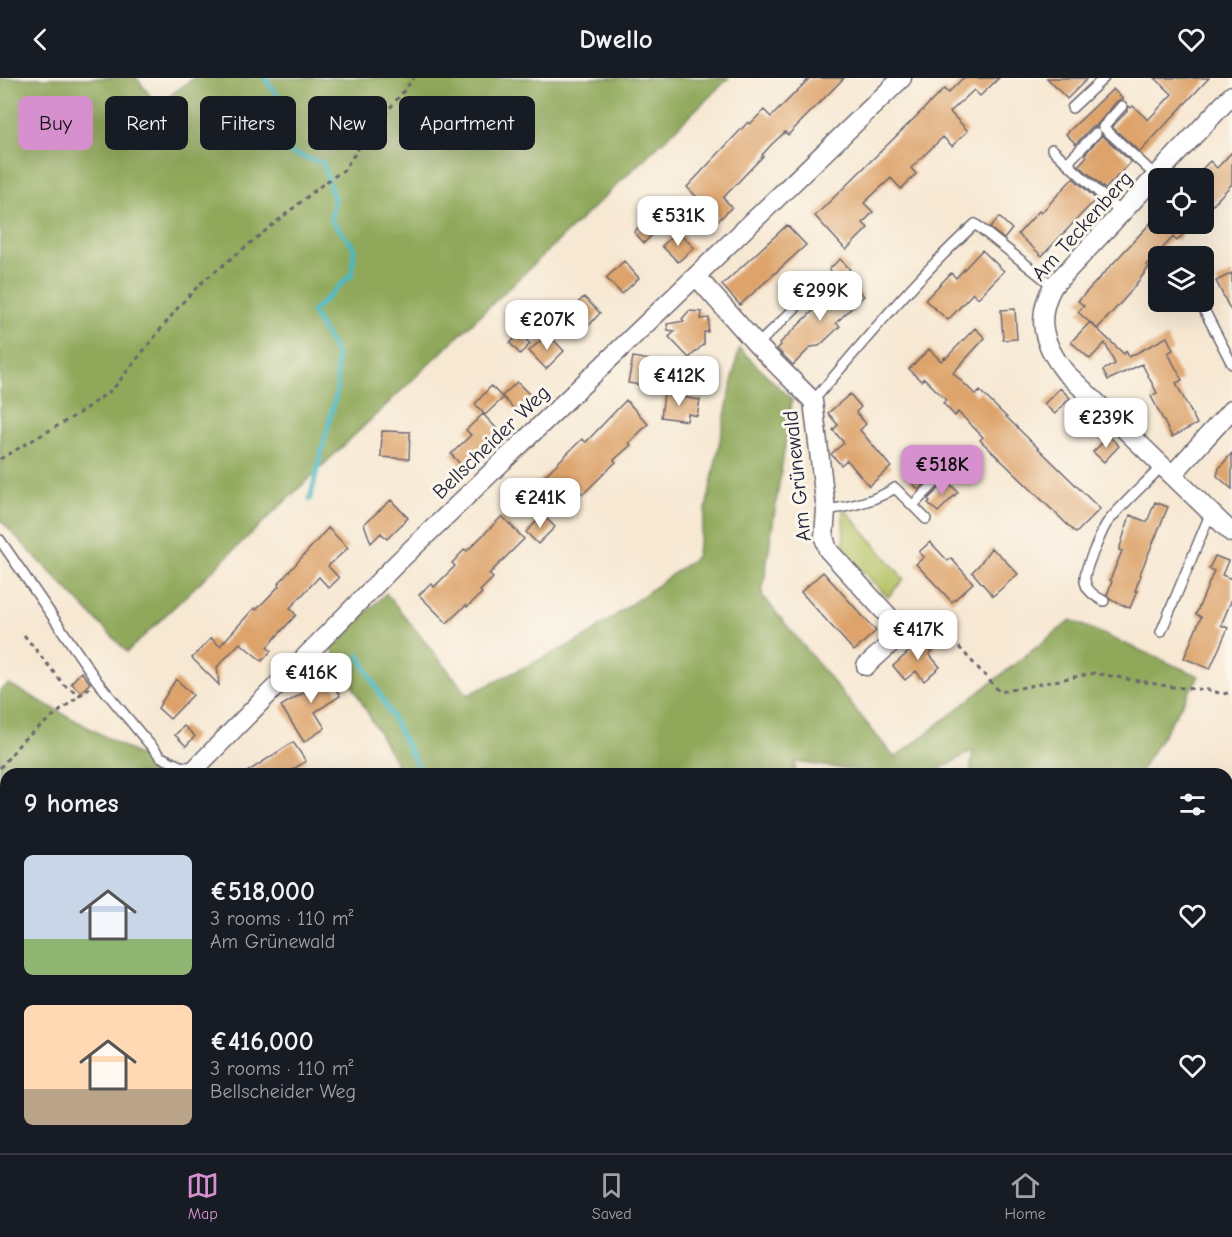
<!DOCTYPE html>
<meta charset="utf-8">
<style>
body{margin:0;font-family:"Comic Neue",sans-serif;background:#242831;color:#f1f3f6;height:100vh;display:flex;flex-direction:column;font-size:22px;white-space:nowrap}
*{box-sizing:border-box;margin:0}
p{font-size:20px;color:#9ea1a6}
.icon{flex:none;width:33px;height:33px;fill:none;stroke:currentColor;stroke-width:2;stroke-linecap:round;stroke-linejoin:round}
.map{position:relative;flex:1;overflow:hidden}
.sheet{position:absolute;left:0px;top:690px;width:1233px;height:386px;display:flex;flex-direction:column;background:#171b24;border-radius:18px 18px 0 0;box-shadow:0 6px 24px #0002}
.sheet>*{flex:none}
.guide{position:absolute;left:18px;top:18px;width:600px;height:54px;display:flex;gap:12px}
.fabs{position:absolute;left:1148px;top:90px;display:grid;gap:12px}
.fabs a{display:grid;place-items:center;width:66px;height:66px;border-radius:9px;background:#171b24;box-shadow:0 6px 24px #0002;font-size:30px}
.price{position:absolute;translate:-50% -51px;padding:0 14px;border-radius:12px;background:#fff;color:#222;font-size:20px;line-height:39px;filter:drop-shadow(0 2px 3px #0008)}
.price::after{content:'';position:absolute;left:50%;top:36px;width:18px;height:14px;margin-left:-9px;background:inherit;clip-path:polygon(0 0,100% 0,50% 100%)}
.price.on{background:#d690ce;color:#111}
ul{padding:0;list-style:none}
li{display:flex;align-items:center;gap:18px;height:150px;padding:0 24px}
li span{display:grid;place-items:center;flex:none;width:168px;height:120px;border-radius:9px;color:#555}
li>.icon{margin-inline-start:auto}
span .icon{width:72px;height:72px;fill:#fffc;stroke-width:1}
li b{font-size:26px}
h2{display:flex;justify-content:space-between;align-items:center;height:72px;padding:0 24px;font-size:26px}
.chip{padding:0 21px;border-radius:9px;background:#171b24;box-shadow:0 6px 24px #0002;font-size:21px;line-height:54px}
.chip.on{background:#d690ce;color:#111}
header{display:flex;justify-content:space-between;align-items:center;height:78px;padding:0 24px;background:#171b24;font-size:27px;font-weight:700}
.tab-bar{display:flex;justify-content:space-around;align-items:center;height:84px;border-top:2px solid #363941;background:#171b24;font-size:16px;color:#9ea1a6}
.tab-bar a{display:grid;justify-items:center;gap:3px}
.tab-bar .on{color:#d690ce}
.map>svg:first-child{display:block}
.green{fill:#b4c265;stroke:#6b7250;stroke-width:1.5}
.forest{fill:#8fa85a;stroke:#58654a;stroke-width:1.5}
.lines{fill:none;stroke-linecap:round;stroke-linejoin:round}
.stream{stroke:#49b8c0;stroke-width:5}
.building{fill:#dda36b}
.service-casing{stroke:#6d6770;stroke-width:12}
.minor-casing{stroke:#6d6770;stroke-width:21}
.motorway-casing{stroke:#6d6770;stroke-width:36}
.path{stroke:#6d6770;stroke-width:3;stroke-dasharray:4.5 4.5;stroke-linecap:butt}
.service{stroke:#fff;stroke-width:9}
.minor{stroke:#fff;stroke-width:18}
.motorway{stroke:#f8bd89;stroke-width:33}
.labels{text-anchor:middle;stroke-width:6;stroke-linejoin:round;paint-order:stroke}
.street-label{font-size:21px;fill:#22223b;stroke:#fbf7ec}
</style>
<header><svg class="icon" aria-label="back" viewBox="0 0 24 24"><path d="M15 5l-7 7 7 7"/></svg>Dwello<svg class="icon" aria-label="heart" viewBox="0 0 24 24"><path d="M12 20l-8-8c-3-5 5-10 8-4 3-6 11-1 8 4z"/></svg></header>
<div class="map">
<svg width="1232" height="1075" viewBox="0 0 1232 1075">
<rect width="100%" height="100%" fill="#fbf7ec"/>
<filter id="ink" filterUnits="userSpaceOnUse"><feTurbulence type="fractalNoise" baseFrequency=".0167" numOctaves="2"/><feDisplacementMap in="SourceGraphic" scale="12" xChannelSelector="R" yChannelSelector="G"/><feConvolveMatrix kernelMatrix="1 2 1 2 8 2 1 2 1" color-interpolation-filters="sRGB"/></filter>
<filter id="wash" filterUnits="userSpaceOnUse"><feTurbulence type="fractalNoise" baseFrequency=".008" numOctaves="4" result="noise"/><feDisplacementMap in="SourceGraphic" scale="24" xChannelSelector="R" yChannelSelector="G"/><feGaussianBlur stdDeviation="1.35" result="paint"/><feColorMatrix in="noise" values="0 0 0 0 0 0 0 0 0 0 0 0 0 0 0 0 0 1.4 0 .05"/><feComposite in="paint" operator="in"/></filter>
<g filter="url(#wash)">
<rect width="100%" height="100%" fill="#f7e8d3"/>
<!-- green -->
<path class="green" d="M843,429L904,501L888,519L844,475Z"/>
<!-- forest -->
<path class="forest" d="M0,0H137L157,27L194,0H729L127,574L0,442Z
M739,270L792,322L762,517L895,680L1071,542L1199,598L1139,696H970L973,672L932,696H882L795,684L796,696H402L331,570L386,515L468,617L584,560L696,479Z
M9,606L173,696H6V919L0,927V612Z
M1232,932V1036L1227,1041V937Z
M0,962L6,1014V1070H44L49,1075H0Z
M891,1070H1198L1191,1075H885Z"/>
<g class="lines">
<!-- stream -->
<path class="stream" d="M265,0L278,18L290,75L323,85L334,121L331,142L354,169L352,196L312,234L337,277V312L310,421
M359,577L422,696
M525,1075L526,1070"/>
</g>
<g id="blocks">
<!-- building -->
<path class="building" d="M810,0H844L788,57L785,54L771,67L762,77L763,78L723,120L732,129L719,142L687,109L748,44L750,46L764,32L771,39Z
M963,0H999L980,18L974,12L950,34L968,53L952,68L943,59L911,90L916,96L901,111L891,100L864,125L873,134L863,145L868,150L846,172L815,138L944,11L948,15Z
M1047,0H1088L1067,21Z
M1155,0H1209L1140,74L1112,49L1127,33L1129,28L1131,30L1133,28L1148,42L1172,16Z
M1113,11L1123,21L1117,23L1096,48L1091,50L1076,66L1066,56Z
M1102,57L1131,84L1105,111L1079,87L1087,78L1085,76Z
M1232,74V106L1203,137V100H1193L1210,83L1217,90Z
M1073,100L1096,121L1042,178L1018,156L1039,133L1041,135Z
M1158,137V146H1193L1177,163L1173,159L1147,187L1149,189L1127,218L1097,251L1078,234L1084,228L1078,223Z
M999,139L1012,151L1004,161L990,150Z
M645,143L655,154L644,165L634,154Z
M787,147L806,167L740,227L722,207Z
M678,153L694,170L678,184L662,168Z
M982,172L1004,193L978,220L973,215L948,242L925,222L951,195L956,200Z
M840,181L850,191L839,202L829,191Z
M624,183L639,200L622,216L606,200Z
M1232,195V235L1216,203Z
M847,200L864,218L836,245L840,248L834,254L819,268L811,269L793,287L777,271L781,267L780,265Z
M584,219L600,235L584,253L567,235Z
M1015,231L1017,261L1003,262L1001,232Z
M689,233L702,234L701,241L709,240L708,254H704V266L689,280L669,259L675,253L668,252L667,246L684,243L682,241Z
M1090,244L1124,276L1126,273L1129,279L1167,259L1173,272L1168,275L1182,302L1176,305L1197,346L1172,359L1151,318L1157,315L1142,286L1108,302L1103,292L1115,286L1105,265L1090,281L1071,264Z
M975,250L985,260L953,295L976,317L980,313L1100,431L1076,455L980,362L983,359L958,334L955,338L943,325L946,322L924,300L921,303L909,291L929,271L941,283L945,279L946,280Z
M520,255L530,266L520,276L510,265Z
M548,256L564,273L546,291L529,273Z
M633,279L650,282L646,308L628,305Z
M517,304L532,319L517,334L502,318Z
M491,308L503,320L485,337L475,326Z
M1060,310L1070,320L1055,336L1044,326Z
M664,316L700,322L697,338L688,336L687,343L661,339Z
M850,316L861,329L856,334L866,346L860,352L891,389L869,408L847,382L841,387L831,376L844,365L833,352L838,347L828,335Z
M626,322L648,346L629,365L631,367L614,382L616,384L583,416L571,404L542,433L526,416L582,361L586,364Z
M483,336L499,353L461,387L451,376L471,357L466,352Z
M382,353L410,354L409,381L381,379Z
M1109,358L1119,368L1104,384L1093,374Z
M1232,375V411L1217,398L1219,390Z
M928,382L938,391L919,412L909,402Z
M947,403L958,414L938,434L928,425L930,423L928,421Z
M391,422L408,440L387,461L381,455L371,465L364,446Z
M1155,424L1168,429L1140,496L1141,497L1135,513H1137L1130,530L1111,522L1107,517L1112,503L1110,502L1122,473L1119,472L1130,437L1147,444Z
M543,437L555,449L538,466L526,454Z
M502,438L524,461L489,496L493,500L480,513L482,515L467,529L466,527L447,545L419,517L431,505L434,509L455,488L452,485L465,471L467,473Z
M328,450L348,470L328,488L339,500L329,510L319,499L290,530L296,537L267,569L271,573L262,583L240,565L217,589L219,607L192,580L211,560L220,568L254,530L256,532L279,508L278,506Z
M930,464L948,483L951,480L973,505L952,524L916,486L924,479L919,474Z
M991,470L1000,477L1018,496L993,518L972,494L979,487Z
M1215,478L1228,483L1222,497L1232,501V521L1221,547L1228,550L1210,591L1184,580L1201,539L1196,536L1214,493L1209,491Z
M823,494L876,553L854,573L801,514Z
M927,557L937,569L929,576L940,589L924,603L916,593L905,602L893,588Z
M318,584L340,618L315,634L325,650L304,664L281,628L311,610L308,605L311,603L306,594Z
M81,594L90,605L81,614L71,605Z
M176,601L193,617L170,641L158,630Z
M184,648L195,658L186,668L175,657Z
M293,664L306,683L286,696H244Z"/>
</g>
</g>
<g filter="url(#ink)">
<use href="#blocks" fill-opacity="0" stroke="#6d6770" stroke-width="1.5"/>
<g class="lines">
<defs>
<path id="service" d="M1122,28L1103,49L1156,98
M1072,30L1104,0
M1052,71L1122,136
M1067,85L1096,55
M1200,224L1232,286
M757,267L823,203
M813,323C865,262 916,200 975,146L1053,208
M913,427L943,397
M826,432C849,429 875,423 895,410L926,441
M0,462L97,603L145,661L161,679L180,688L195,690
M1104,523C1075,509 1085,494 1095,470C1099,462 1102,452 1107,445C1123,425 1144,407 1162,388
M1161,554L1211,434
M896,1075L899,1070"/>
<path id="minor" d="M1232,17L1053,208C1035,240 1043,266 1065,294L1232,455
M696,198L757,267L813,323L826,432L824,459L828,472L903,554L911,547
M1172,397L1232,331
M866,588L903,554
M190,696L397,485L902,0
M1227,808L1232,802"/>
<path id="motorway" d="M1211,1075L1218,1070"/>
</defs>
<!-- service casing -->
<use href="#service" class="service-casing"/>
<!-- minor casing -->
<use href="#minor" class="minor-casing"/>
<!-- motorway casing -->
<use href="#motorway" class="motorway-casing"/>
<!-- path -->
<path class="path" d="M0,381L78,336L113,311L180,227L201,205L323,106L344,92L362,65L414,0
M922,536L926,533L1000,614L1094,595L1173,609L1208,612L1223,616L1232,614
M24,557L64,607L80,617
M0,690L23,662L89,610
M0,854L6,853
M0,975L6,977"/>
<!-- service -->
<use href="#service" class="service"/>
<!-- minor -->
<use href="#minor" class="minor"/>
<!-- motorway -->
<use href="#motorway" class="motorway"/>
</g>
</g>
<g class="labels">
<!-- street labels -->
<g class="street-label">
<text transform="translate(1082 148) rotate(-48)" y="7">Am Teckenberg</text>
<text transform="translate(491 364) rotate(-44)" y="7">Bellscheider Weg</text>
<text transform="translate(797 398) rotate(-96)" y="7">Am Grünewald</text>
</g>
</g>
</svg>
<div class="fabs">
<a><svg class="icon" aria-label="locate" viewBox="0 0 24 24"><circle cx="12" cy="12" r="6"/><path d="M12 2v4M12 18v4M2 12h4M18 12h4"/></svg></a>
<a><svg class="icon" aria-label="layers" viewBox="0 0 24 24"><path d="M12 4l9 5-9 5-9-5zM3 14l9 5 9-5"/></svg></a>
</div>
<b class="price" style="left:678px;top:169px">€531K</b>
<b class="price" style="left:820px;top:244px">€299K</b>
<b class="price" style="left:547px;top:273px">€207K</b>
<b class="price" style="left:679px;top:329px">€412K</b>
<b class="price" style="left:1106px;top:371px">€239K</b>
<b class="price on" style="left:942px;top:418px">€518K</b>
<b class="price" style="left:540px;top:451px">€241K</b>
<b class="price" style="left:918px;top:583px">€417K</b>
<b class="price" style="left:311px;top:626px">€416K</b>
<div class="guide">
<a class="chip on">Buy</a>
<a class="chip">Rent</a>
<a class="chip">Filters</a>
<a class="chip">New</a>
<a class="chip">Apartment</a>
</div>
<section class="sheet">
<h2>9 homes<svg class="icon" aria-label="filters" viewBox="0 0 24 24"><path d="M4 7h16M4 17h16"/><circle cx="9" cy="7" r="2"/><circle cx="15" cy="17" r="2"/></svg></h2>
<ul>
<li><span style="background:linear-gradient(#c9d6e8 70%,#8fb573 0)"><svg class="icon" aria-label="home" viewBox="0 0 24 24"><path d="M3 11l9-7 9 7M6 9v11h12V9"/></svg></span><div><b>€518,000</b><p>3 rooms · 110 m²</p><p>Am Grünewald</p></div><svg class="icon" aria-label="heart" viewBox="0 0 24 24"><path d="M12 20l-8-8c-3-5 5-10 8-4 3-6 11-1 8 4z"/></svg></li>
<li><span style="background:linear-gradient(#ffd9b3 70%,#b9a48a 0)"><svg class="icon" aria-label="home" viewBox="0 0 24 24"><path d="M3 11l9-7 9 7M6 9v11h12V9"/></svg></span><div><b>€416,000</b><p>3 rooms · 110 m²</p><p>Bellscheider Weg</p></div><svg class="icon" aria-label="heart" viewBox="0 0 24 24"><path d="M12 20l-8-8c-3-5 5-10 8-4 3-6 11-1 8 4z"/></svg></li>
</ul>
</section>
</div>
<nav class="tab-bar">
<a class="on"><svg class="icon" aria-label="map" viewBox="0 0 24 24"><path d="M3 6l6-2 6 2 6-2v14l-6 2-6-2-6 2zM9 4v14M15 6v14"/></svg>Map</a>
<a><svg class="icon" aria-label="saved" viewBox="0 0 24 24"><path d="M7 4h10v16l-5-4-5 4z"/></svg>Saved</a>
<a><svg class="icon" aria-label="home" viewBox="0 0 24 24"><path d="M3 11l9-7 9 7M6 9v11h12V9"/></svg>Home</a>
</nav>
